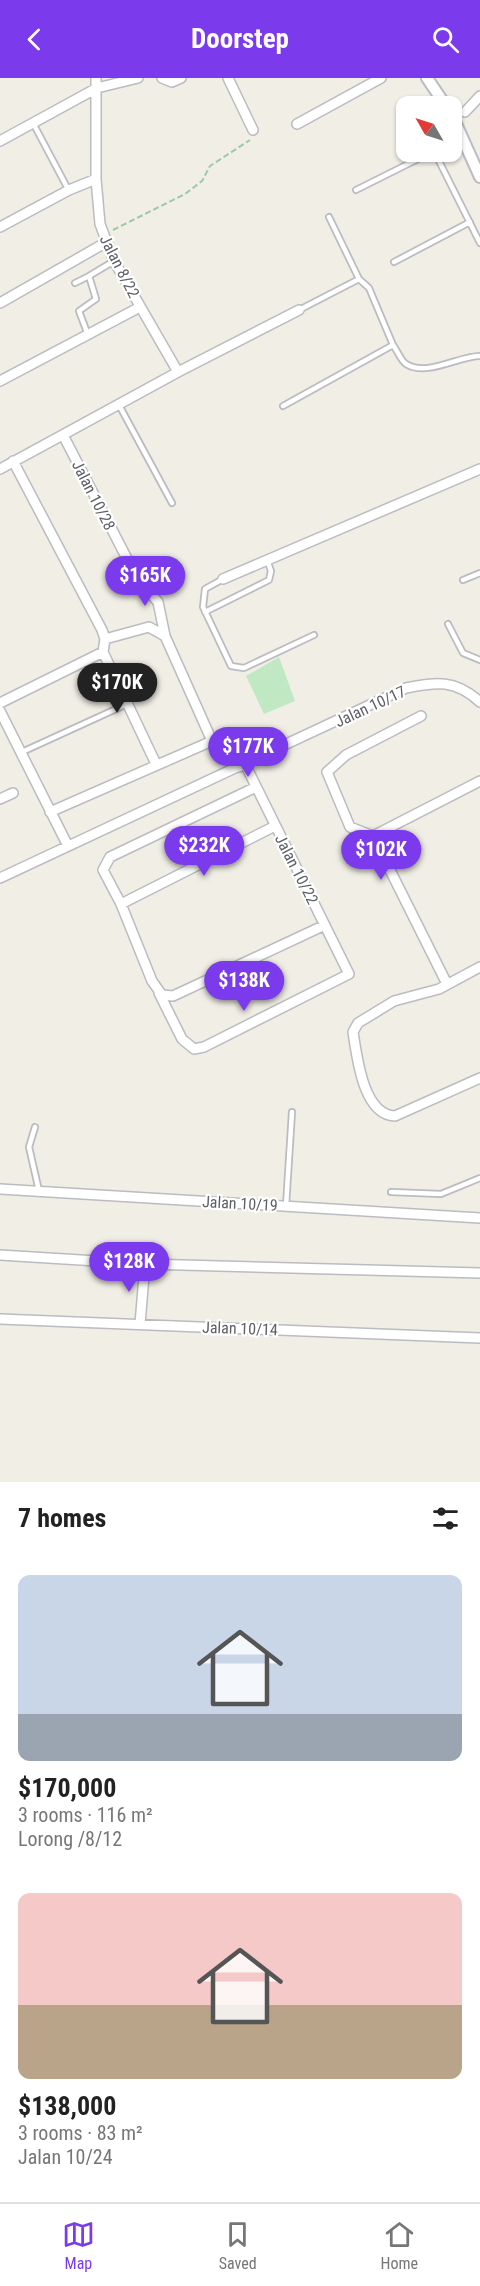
<!DOCTYPE html>
<meta charset="utf-8">
<style>
body{margin:0;font-family:"Roboto Condensed",sans-serif;background:#f6f6f6;color:#222;height:100vh;display:flex;flex-direction:column;font-size:22px;white-space:nowrap}
*{box-sizing:border-box;margin:0}
p{font-size:20px;color:#767676}
.icon{flex:none;width:33px;height:33px;fill:none;stroke:currentColor;stroke-width:2;stroke-linecap:round;stroke-linejoin:round}
.map{position:relative;height:1404px;overflow:hidden}
.details{display:flex;flex-direction:column;background:#fff;flex:1}
.details>*{flex:none}
.needle{width:39px;rotate:309deg}
.tools{position:absolute;left:396px;top:18px;display:grid;gap:12px}
.tools a{display:grid;place-items:center;width:66px;height:66px;border-radius:12px;background:#fff;box-shadow:0 2px 4px #0004;font-size:30px}
.price{position:absolute;translate:-50% -51px;padding:0 14px;border-radius:21px;background:#7c3aed;color:#fff;font-size:20px;line-height:39px;filter:drop-shadow(0 2px 3px #0008)}
.price::after{content:'';position:absolute;left:50%;top:36px;width:18px;height:14px;margin-left:-9px;background:inherit;clip-path:polygon(0 0,100% 0,50% 100%)}
.price.selected{background:#222;color:#fff}
ul{padding:0;list-style:none}
li{display:grid;align-content:center;gap:12px;height:318px;padding:0 18px}
li span{display:grid;place-items:center;height:186px;border-radius:12px;color:#555}
li>.icon{margin-inline-start:auto}
span .icon{width:108px;height:108px;fill:#fffc;stroke-width:1}
li b{font-size:26px}
h2{display:flex;justify-content:space-between;align-items:center;height:72px;padding:0 18px;font-size:26px}
header{display:flex;justify-content:space-between;align-items:center;height:78px;padding:0 18px;background:#7c3aed;color:#fff;font-size:27px;font-weight:700}
.menu{display:flex;justify-content:space-around;align-items:center;height:84px;border-top:2px solid #e0e0e0;background:#fff;font-size:16px;color:#767676}
.menu a{display:grid;justify-items:center;gap:3px}
.menu .selected{color:#7c3aed}
.map>svg:first-child{display:block}
.green{fill:#c0e9c3}
.lines{fill:none;stroke-linecap:round;stroke-linejoin:round}
.service-casing{stroke:#babcc2;stroke-width:8}
.minor-casing{stroke:#babcc2;stroke-width:12}
.tertiary-casing{stroke:#babcc2;stroke-width:14}
.path{stroke:#99caab;stroke-width:2;stroke-dasharray:6 3;stroke-linecap:butt}
.service{stroke:#fff;stroke-width:4.5}
.minor{stroke:#fff;stroke-width:9}
.tertiary{stroke:#fff;stroke-width:10}
.labels{text-anchor:middle;stroke-width:4.5;stroke-linejoin:round;paint-order:stroke}
.street-label{font-size:16px;fill:#5d6066;stroke:#fff}
</style>
<header><svg class="icon" aria-label="back" viewBox="0 0 24 24"><path d="M15 5l-7 7 7 7"/></svg>Doorstep<svg class="icon" aria-label="search" viewBox="0 0 24 24"><circle cx="10" cy="10" r="6"/><path d="M15 15l6 6"/></svg></header>
<div class="map">
<svg width="480" height="1404" viewBox="0 0 480 1404">
<rect width="100%" height="100%" fill="#f0eee5"/>
<!-- green -->
<path class="green" d="M279,579L295,623L264,636L246,598Z"/>
<g class="lines">
<defs>
<path id="service" d="M33,45L68,111
M356,112L430,75H435L480,165
M329,139L359,201
M394,184L470,144
M75,205L89,198
M88,257L79,233L96,221L89,198L114,183
M393,267C397,272 401,283 406,286C427,299 458,278 480,278
M119,327L172,425
M283,328L393,267L369,210L359,201L299,232
M223,501L205,511L203,529L231,588L244,590L314,557
M463,502L480,495
M205,534L269,502L271,493L267,482
M448,546L463,575L480,582
M22,674L127,626
M35,1049L29,1069L39,1113
M391,1114L441,1116L480,1100
M286,1128L292,1034"/>
<path id="minor" d="M96,0V101L100,146L114,183L178,294
M162,0L172,4L181,0
M228,0L253,52
M465,34L480,18
M297,46L381,0
M0,63L97,10L138,0
M0,149L69,112L96,101
M0,225L105,165
M0,303L140,229
M63,357L137,500L158,524L165,558L212,663L226,662L239,689
M13,383L102,552L105,561L103,574
M0,391L178,294L299,232
M223,501L480,391
M105,561L149,549L165,558
M103,574L156,686
M0,625L103,574
M0,633L68,768
M421,638L346,677L327,694L350,749L373,758L447,906
M256,709L110,779L103,792L121,826L152,903L162,917L173,918L325,847
M0,721L13,715
M50,734L212,663
M373,758L480,703
M0,800L406,610C437,604 455,601 480,624
M121,826L275,748
M480,889L439,911L394,923L358,945L353,954C357,979 363,1037 395,1038L480,1000
M159,915L182,961L194,971L204,969L349,896L245,686
M0,1111L480,1140
M0,1177L145,1186L480,1195
M0,1241L480,1260
M140,1246L145,1186"/>
<path id="tertiary" d="M427,0L446,28
M452,37L480,99"/>
</defs>
<!-- service casing -->
<use href="#service" class="service-casing"/>
<!-- minor casing -->
<use href="#minor" class="minor-casing"/>
<!-- tertiary casing -->
<use href="#tertiary" class="tertiary-casing"/>
<!-- path -->
<path class="path" d="M113,152L185,116L202,103L210,88L250,62"/>
<!-- service -->
<use href="#service" class="service"/>
<!-- minor -->
<use href="#minor" class="minor"/>
<!-- tertiary -->
<use href="#tertiary" class="tertiary"/>
</g>
<g class="labels">
<!-- street labels -->
<g class="street-label">
<text transform="translate(120 188) rotate(63)" y="6">Jalan 8/22</text>
<text transform="translate(94 417) rotate(63)" y="6">Jalan 10/28</text>
<text transform="translate(370 628) rotate(-25)" y="6">Jalan 10/17</text>
<text transform="translate(297 791) rotate(63)" y="6">Jalan 10/22</text>
<text transform="translate(240 1125) rotate(3)" y="6">Jalan 10/19</text>
<text transform="translate(240 1250) rotate(2)" y="6">Jalan 10/14</text>
</g>
</g>
</svg>
<div class="tools">
<a><svg class="needle" viewBox="-14 -14 28 28"><path d="M0-13l5 13h-10z" fill="#e53935"/><path d="M0 13l5-13h-10z" fill="#767676"/></svg></a>
</div>
<b class="price" style="left:145px;top:529px">$165K</b>
<b class="price selected" style="left:117px;top:636px">$170K</b>
<b class="price" style="left:248px;top:700px">$177K</b>
<b class="price" style="left:204px;top:799px">$232K</b>
<b class="price" style="left:381px;top:803px">$102K</b>
<b class="price" style="left:244px;top:934px">$138K</b>
<b class="price" style="left:129px;top:1215px">$128K</b>
</div>
<section class="details">
<h2>7 homes<svg class="icon" aria-label="filters" viewBox="0 0 24 24"><path d="M4 7h16M4 17h16"/><circle cx="9" cy="7" r="2"/><circle cx="15" cy="17" r="2"/></svg></h2>
<ul>
<li><span style="background:linear-gradient(#c9d6e8 75%,#9aa5b1 0)"><svg class="icon" aria-label="home" viewBox="0 0 24 24"><path d="M3 11l9-7 9 7M6 9v11h12V9"/></svg></span><div><b>$170,000</b><p>3 rooms · 116 m²</p><p>Lorong /8/12</p></div></li>
<li><span style="background:linear-gradient(#f6c9c9 60%,#b9a48a 0)"><svg class="icon" aria-label="home" viewBox="0 0 24 24"><path d="M3 11l9-7 9 7M6 9v11h12V9"/></svg></span><div><b>$138,000</b><p>3 rooms · 83 m²</p><p>Jalan 10/24</p></div></li>
</ul>
</section>
<nav class="menu">
<a class="selected"><svg class="icon" aria-label="map" viewBox="0 0 24 24"><path d="M3 6l6-2 6 2 6-2v14l-6 2-6-2-6 2zM9 4v14M15 6v14"/></svg>Map</a>
<a><svg class="icon" aria-label="saved" viewBox="0 0 24 24"><path d="M7 4h10v16l-5-4-5 4z"/></svg>Saved</a>
<a><svg class="icon" aria-label="home" viewBox="0 0 24 24"><path d="M3 11l9-7 9 7M6 9v11h12V9"/></svg>Home</a>
</nav>
